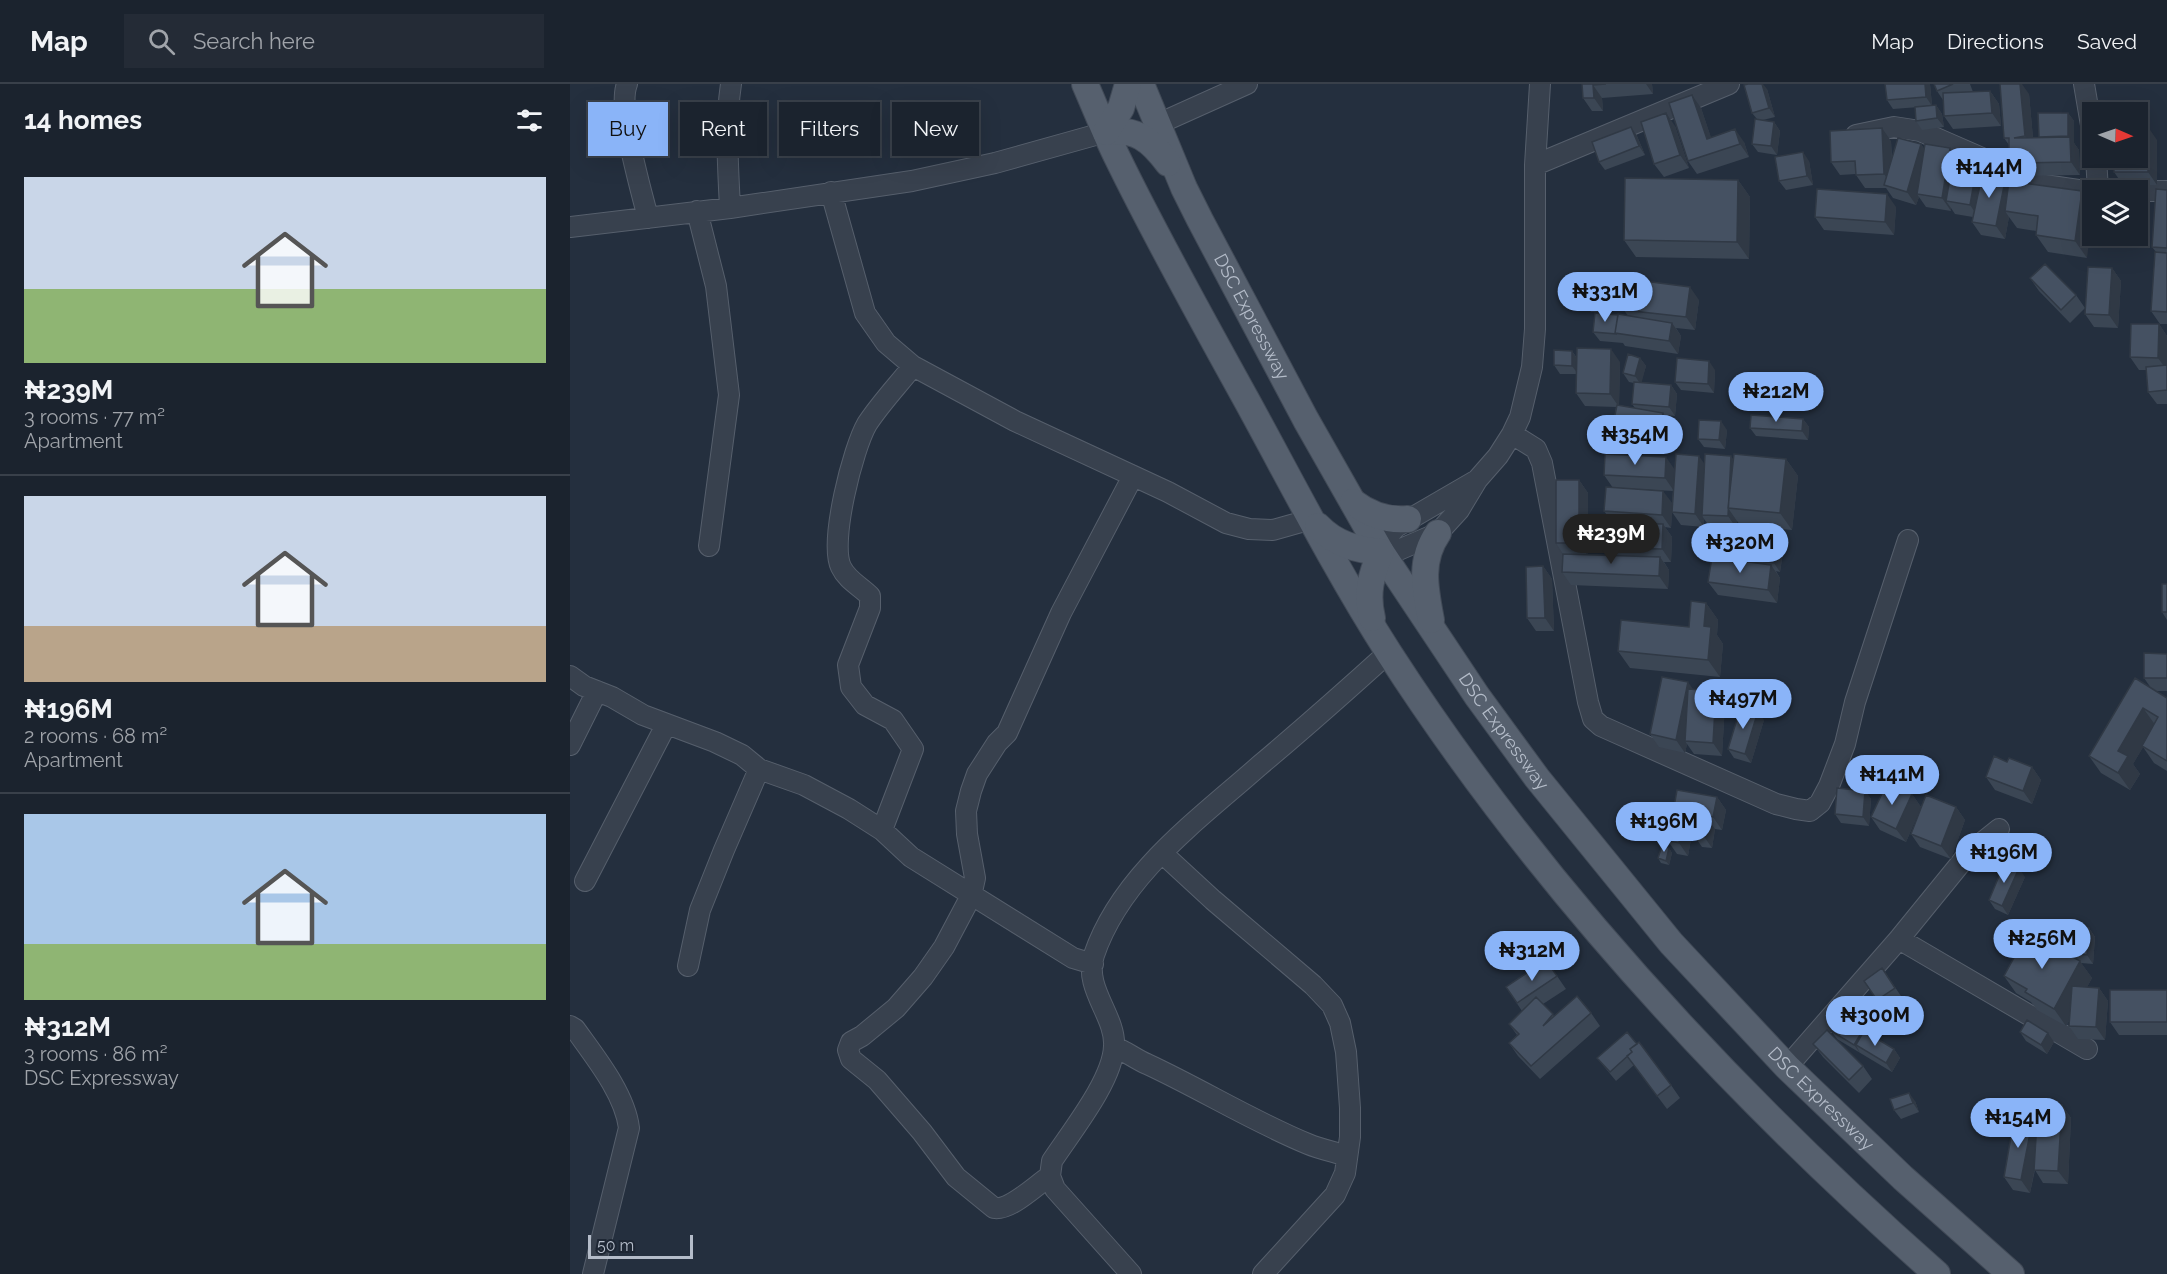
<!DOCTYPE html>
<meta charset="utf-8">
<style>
body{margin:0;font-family:Raleway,sans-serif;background:#242b36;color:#f1f3f6;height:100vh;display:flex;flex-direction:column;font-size:22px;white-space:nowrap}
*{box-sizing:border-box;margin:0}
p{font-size:20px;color:#a0a4aa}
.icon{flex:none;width:33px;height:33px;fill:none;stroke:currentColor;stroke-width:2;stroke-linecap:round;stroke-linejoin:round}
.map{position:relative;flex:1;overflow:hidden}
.details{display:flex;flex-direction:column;background:#1b232e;width:570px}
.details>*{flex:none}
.guide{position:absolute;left:18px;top:18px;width:570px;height:54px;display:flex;gap:12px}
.needle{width:39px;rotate:92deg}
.tools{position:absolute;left:1512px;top:18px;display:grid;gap:12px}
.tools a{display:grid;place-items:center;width:66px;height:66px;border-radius:0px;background:#1b232e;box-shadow:0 6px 24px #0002,0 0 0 2px #39404a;font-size:30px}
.scale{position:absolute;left:18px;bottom:15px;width:105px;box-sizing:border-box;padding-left:6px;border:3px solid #b4bcc9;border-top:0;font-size:16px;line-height:21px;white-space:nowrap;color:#b4bcc9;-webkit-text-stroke:4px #1d2633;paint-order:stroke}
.price{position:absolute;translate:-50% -51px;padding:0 14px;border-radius:21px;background:#8ab4f8;color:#111;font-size:20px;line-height:39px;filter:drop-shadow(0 2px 3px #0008)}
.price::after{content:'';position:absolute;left:50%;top:36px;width:18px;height:14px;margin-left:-9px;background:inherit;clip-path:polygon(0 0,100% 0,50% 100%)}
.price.current{background:#222;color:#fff}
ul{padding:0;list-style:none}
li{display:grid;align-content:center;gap:12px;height:318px;padding:0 24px}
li+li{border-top:2px solid #39404a}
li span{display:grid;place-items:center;height:186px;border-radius:0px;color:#555}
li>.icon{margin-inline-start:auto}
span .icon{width:108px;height:108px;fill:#fffc;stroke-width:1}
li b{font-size:26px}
h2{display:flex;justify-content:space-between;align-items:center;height:72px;padding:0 24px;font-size:26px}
.chip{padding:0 21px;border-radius:0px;background:#1b232e;box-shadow:0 6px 24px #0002,0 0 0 2px #39404a;font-size:21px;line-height:54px}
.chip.current{background:#8ab4f8;color:#111}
header{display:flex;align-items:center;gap:36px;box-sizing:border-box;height:84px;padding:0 30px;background:#1b232e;border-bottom:2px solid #39404a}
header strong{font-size:28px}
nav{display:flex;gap:33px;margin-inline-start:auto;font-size:21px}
.search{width:420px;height:54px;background:#242b36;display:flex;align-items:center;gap:15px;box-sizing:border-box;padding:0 21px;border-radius:0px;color:#a0a4aa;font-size:22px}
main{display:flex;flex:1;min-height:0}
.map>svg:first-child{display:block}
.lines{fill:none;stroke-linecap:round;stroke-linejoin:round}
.minor-casing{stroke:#565f6c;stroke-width:22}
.major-casing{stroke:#414a57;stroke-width:28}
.minor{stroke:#38414e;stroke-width:20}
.major{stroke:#56606e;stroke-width:26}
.wall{fill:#3b4654;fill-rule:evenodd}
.shaded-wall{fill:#303945}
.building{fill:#455162;stroke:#303945;stroke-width:1.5}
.labels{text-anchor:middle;stroke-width:6;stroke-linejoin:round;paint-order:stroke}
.street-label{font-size:18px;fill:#b4bcc9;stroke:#1d2633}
</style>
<header>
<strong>Map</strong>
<div class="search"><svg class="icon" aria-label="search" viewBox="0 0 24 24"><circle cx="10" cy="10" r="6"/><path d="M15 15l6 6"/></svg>Search here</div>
<nav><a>Map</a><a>Directions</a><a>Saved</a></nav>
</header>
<main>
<section class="details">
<h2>14 homes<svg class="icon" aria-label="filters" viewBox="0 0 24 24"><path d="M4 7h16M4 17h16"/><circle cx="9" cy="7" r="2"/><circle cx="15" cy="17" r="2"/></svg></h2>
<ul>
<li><span style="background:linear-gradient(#c9d6e8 60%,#8fb573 0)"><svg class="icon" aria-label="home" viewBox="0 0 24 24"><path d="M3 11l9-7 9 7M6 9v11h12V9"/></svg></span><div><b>₦239M</b><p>3 rooms · 77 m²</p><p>Apartment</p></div></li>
<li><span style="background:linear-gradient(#c9d6e8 70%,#b9a48a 0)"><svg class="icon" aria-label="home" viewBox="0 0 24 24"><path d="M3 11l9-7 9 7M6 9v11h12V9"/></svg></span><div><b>₦196M</b><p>2 rooms · 68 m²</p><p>Apartment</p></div></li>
<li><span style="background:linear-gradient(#a9c7e8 70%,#8fb573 0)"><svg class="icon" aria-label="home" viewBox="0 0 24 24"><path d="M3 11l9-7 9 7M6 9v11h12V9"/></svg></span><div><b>₦312M</b><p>3 rooms · 86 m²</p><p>DSC Expressway</p></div></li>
</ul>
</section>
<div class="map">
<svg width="1597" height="1190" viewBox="0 0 1597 1190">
<rect width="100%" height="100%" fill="#242f3e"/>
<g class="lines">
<defs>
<path id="minor" d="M57,0C47,25 71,105 78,134
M1514,0L1522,47
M588,40L677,0
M1286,51L1324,43L1350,47L1474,101L1522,108
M1526,74L1528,106
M965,81L1159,0
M1568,107H1597
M261,108L295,229L316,259L343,282L445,337L598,408L656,439L679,445L703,446L742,435
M160,124C158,82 155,41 161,0
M127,127L146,202L159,311L139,462
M0,143L160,124L342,97L425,79L536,48
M942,350L966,365L972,379L1018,618L1023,635L1031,642L1206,720L1226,725L1240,727L1250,719L1259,702L1275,660L1285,618L1338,456
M907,396L826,443L817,453L811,468H824L868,449L889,426L907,396L928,372L942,350L950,333L962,283L965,245V81L970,0
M0,592L14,602L42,613L73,631L145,658L172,671L189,685L234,701L279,725L312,746L341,773L503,874L523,880
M0,661L27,607
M312,746L343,665L323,636L295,621L281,603L278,581L300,524V512C290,502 277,496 271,483C259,458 283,364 297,340C310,320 328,301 343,282
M592,769L643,816L743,901L762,921L770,939L776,968L780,1024V1053L775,1089L765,1111L693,1190
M15,797L96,641
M1329,855L1517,965
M118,882L130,826L154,766L189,685
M0,942L5,945C25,973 55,1010 59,1044L23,1190
M544,963C556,967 565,975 577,980C631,1005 682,1037 738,1060C750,1065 764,1068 777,1072
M1217,983L1329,855L1399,769L1429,745
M480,1092C466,1101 440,1127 424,1124L386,1093L352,1048L307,996L281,975L278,966L281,958L292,952L326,924L353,893L374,863L401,812L405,794L397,750L396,727L401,707L407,690L427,659L437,649L491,529L563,392
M561,1190L485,1105L480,1092L482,1077C501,1048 543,996 544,962C546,932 513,904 524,871C551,791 628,736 689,682C733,645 776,607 819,568"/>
<g id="major">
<path d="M515,0C526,25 536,51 548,75C588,157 633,237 677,317C723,401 767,488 819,569C968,800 1161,1008 1367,1190"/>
<path id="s1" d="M571,0L614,104L630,136L736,336L811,468L907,612L967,694L1101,859L1217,983L1333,1094L1441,1190"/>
<path d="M536,48C566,44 580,55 598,79"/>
<path d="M536,48L551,24L558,0"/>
<path d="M783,418C800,431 817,437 838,435"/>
<path d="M748,442C765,460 787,466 811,468C801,491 796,509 802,534"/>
<path d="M861,536C855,505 849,476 868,449"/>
</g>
</defs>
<!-- minor casing -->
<use href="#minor" class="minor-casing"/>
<!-- major casing -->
<use href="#major" class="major-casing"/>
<!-- minor -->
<use href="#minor" class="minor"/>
<!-- major -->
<use href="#major" class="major"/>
</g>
<!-- wall -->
<path class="wall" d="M1012,0H1082L1083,10L1032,14L1033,27H1022L1013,14Z
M1355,0H1360L1362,21H1366L1372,30L1374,43L1352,46L1346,37L1349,23L1323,25L1317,16Z
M1364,0H1400L1403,8L1420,7L1429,20L1431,42L1383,45L1374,32L1373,16L1367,7Z
M1197,5L1205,33L1193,36L1204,38L1210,47L1207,71L1188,68L1182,60L1187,35L1182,29Z
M1459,10L1463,54H1470L1469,53L1498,29L1504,37V59L1509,66L1510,91L1448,92L1439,79V61L1434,54Z
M1131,24L1141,54L1174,58L1179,73L1127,90L1118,77Z
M1105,42L1119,84L1094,93L1084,80Z
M1061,43L1067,52L1075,71L1035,86L1029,78Z
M1587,56V101H1553L1544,88Z
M1321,57L1322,75L1351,60L1354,65L1380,64L1385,71L1417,88L1436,92L1439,97L1512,107L1517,174L1478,168L1466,151V147L1447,144L1439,133L1435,155L1411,151L1402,138L1403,133L1385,130L1381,124V127L1356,123L1349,113L1346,121L1323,114L1316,104H1295L1286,91V90L1270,91L1261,78Z
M1239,77L1243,101L1216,106L1209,97Z
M1168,96L1180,113L1179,175L1066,173L1054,156Z
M1597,106V240H1590L1581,227L1586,168L1582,163Z
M1326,123L1324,151L1254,146L1245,133Z
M1542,184L1551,197L1548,244L1524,243L1515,230Z
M1460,194L1506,211L1515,224L1500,239L1469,207Z
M1042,207L1041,228H1021L1014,219Z
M1129,216L1125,246L1106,244L1111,252L1108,270L1055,262L1053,259L1030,257L1023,248L1058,232L1054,226Z
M1589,240L1597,252V320H1587L1578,308L1576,286H1569L1560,273Z
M1002,267L1007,274L1050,278L1049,321L1065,324L1062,320L1064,299L1059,298L1053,289L1070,274L1076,282L1071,298L1101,301L1107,310L1105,332L1094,331L1102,342L1097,367L1051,359L1042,346L1046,323L1015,322L1006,309V290H990L984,281Z
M1145,286L1144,309L1111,306L1105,298Z
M1233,335L1239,343L1238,356L1186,352L1180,344Z
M1157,346L1155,365L1134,363L1128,355Z
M1163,375H1216L1228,392L1222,446L1170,441L1167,437V445L1141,444L1134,435V443L1111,441L1102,428L1101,444L1095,443L1102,453L1101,478H1094L1099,486L1098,505L1001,501L992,488L993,470L986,459L1009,396L1018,409V470L1039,471L1034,464L1043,439L1034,427L1043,404L1034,391L1105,386L1134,379ZM1049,404L1103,407L1102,420Z
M1207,460L1213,468L1210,488L1206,487L1210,494L1207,519L1148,511L1138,498L1179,478L1177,475Z
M973,482L982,495L984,547H966L957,534Z
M1597,500V536L1592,528Z
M1136,519L1148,536L1147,551L1153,560L1150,593L1060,584L1048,567L1119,543Z
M1597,570V607H1586L1597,614V687L1584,679L1573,663L1563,680L1570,690L1560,706L1531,689L1519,672L1581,604L1574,594Z
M1123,605L1155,620L1152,672L1124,670L1117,660L1115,669L1089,663L1080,650Z
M1194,636L1181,679L1164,674L1158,665Z
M1437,678L1462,683L1471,696L1462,720L1425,706L1416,693Z
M1107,706L1147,713L1156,726L1152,746L1145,745L1142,764L1132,763L1123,750L1124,744H1123L1118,772L1107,770L1098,757Z
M1295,707L1301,715L1299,742L1271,739L1265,730Z
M1342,710L1351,723L1336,758L1310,746L1301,733Z
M1386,723L1395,736L1381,775L1350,763L1341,750Z
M1099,764L1102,769L1099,781L1091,779L1088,774Z
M1455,793L1438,831L1425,825L1419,816Z
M1519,844L1525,853L1523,880L1511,879L1522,894L1517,903L1529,904L1538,917L1535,956L1508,955L1499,942L1500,935L1496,942L1467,926L1461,918L1446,909L1434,892L1492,867Z
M976,876L996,905L973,920L984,932L1021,929L1030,942L970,995L948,972L939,959L947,951L939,940L952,927L936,903Z
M1312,884L1331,912L1313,925L1294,897Z
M1597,906V951H1549L1540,938Z
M1293,946L1294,948L1324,965L1330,974L1322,988L1267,955L1261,947Z
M1057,948L1101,1001L1110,1014L1097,1025L1064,981L1046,997L1027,974Z
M1450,948L1484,958L1477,970L1456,957Z
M1243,960L1293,982L1302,995L1289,1009L1253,973Z
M1345,1017L1349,1028L1331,1035L1324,1026Z
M1492,1021L1501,1034L1498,1100L1473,1099L1465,1086L1460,1109L1443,1106L1434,1093L1462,1039L1466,1045Z"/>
<!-- shaded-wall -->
<path class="shaded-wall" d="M1076,0H1082L1083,10Z
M1192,0H1193L1197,5L1205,33L1199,24Z
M1355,0H1360L1362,22L1356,13Z
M1450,0H1452L1459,10L1464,65L1455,52Z
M1023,1L1032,14L1033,27L1024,14Z
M1420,7L1429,20L1431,42L1422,29Z
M1122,11L1131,24L1146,68L1137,55Z
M1366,21L1372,30L1374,43L1367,34Z
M1096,29L1105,42L1119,84L1110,71Z
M1498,29L1504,37V59L1509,66L1510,91L1501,78L1500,54L1498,52Z
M1204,38L1210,47L1207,71L1201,62Z
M1061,43L1067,52L1075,71L1069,62Z
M1578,43L1587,56V101L1578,88Z
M1312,44L1321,57L1323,103L1314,90Z
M1165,45L1174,58L1179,73L1170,60Z
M1351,60L1360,73L1347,110L1349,113L1346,121L1337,108Z
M1380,64L1389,77L1376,117L1381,124V127L1372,114Z
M1233,68L1239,77L1243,101L1237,92Z
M1408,76L1417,89L1409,134L1400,121Z
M1436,92L1445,105L1435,127L1439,133L1435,155L1426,142Z
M1168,96L1180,113L1179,175L1167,158Z
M1512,107L1522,122V134L1517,174L1505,157Z
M1317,110L1326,123L1324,151L1315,138Z
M1542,184L1551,197L1548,244L1539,231Z
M1036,198L1042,207L1041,228L1035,220Z
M1120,203L1129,216L1125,246L1116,233Z
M1102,239L1111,252L1108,270L1099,257Z
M1589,240L1597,252V286L1588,274Z
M1041,265L1050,278L1049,323L1040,310Z
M1002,267L1008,276V290L1002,282Z
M1070,274L1076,282L1071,301L1065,292Z
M1139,277L1145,286L1144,309L1138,300Z
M1101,301L1107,310L1105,332L1099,323Z
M1093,329L1102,342L1097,367L1088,354Z
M1233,335L1239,343L1238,356L1232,347Z
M1151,337L1157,346L1155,365L1149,356Z
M1129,372L1138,385L1132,431L1134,435V443L1125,430Z
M1161,372L1170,385L1158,424L1167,437V445L1158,432Z
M1096,373L1105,386L1104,407L1095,394Z
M1216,375L1228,392L1222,446L1210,429Z
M1009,396L1018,409V472L1009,459Z
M1093,407L1103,420L1101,444L1092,431Z
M1093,440L1102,453L1101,478L1092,465Z
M1207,460L1213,468L1210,488L1204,479Z
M1090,473L1099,486L1098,505L1089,492Z
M1201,481L1210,494L1207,519L1198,506Z
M973,482L982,495L984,547L975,534Z
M1136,519L1148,536L1147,551L1153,560L1150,593L1138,576L1134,542Z
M1118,598L1127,611L1115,657L1117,660L1115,669L1106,656Z
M1146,607L1155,620L1152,672L1143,659Z
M1573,624L1586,642L1563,680L1570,690L1560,706L1548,689V667Z
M1188,627L1194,636L1181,679L1175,670Z
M1462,683L1471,696L1462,720L1453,707Z
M1295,707L1301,715L1299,742L1293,733Z
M1342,710L1351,723L1336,758L1326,745Z
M1147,713L1156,726L1152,746L1143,733Z
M1386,723L1395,736L1381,775L1371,762Z
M1114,731L1123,744L1118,772L1109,759Z
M1136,732L1145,745L1142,764L1133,751Z
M1099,764L1102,769L1099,781L1096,777Z
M1449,784L1455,793L1438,831L1432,822Z
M1519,844L1525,853L1523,880L1517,871Z
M1510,877L1522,894L1496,942L1484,925Z
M1529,904L1538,917L1535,956L1526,943Z
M1293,946L1299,955L1286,961L1290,969L1284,961Z
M1478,949L1484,958L1477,970L1471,961Z
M1324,965L1330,974L1322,988L1316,979Z
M1339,1009L1345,1017L1349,1028L1343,1019Z
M1492,1021L1501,1034L1498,1100L1488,1087Z
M1462,1039L1471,1052L1460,1109L1451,1096Z"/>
<!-- building -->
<path class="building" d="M1012,0H1036L1023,1L1024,14H1013Z
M1178,0H1192L1199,24L1182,29L1174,1Z
M1315,0H1355L1356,13L1317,16Z
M1364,0H1383L1367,7Z
M1430,0H1450L1455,52L1444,54L1500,53L1501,78L1439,79V54H1434Z
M1420,7L1422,29L1374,32L1373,9Z
M1122,11L1137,55L1165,45L1170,60L1118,77L1099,19Z
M1366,21L1367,34L1346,37L1345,23Z
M1096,29L1110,71L1084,80L1071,38Z
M1468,29H1498V52L1469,53Z
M1185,35L1204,38L1201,62L1182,60Z
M1061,43L1069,62L1029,78L1022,58Z
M1568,43H1578V88H1544V74H1568Z
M1312,44L1314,90L1286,91L1285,77L1261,78L1260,47Z
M1328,54L1351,60L1337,108L1314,101Z
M1355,60L1380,64L1372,114L1347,110Z
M1233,68L1237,92L1209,97L1205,73Z
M1384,71L1408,76L1400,121L1376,117Z
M1413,87L1436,92L1426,142L1402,138Z
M1055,94L1168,96L1167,158L1054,156Z
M1439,97L1512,107L1505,157L1466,151L1468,132L1435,127Z
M1247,105L1317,110L1315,138L1245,133Z
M1586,105L1597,106V164L1582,163Z
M1585,168L1597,169V228L1581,227Z
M1475,180L1506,211L1491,226L1460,194Z
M1518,183L1542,184L1539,231L1515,230Z
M1058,195L1120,203L1116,233L1054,226Z
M1014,198H1036L1035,220L1014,219Z
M1025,229L1048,231L1045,249L1047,250L1023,248Z
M1048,230L1102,239L1099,257L1045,249Z
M1561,240H1589L1588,274L1560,273Z
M1007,264L1041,265L1040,310L1006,309Z
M984,266L1002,267V282L984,281Z
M1058,270L1070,274L1065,292L1053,289Z
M1107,274L1139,277L1138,300L1105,298Z
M1597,281V306L1578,308L1576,283Z
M1064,298L1101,301L1099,323L1062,320Z
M1047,321L1093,329L1088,354L1042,346Z
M1181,331L1233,335L1232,347L1180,344Z
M1129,336L1151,337L1149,356L1128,355Z
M1035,370L1096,373L1095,394L1034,391Z
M1106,370L1129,372L1125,430L1102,428Z
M1135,370L1161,372L1158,432L1132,431Z
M1164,370L1216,375L1210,429L1158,424Z
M986,396H1009V459H986Z
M1036,403L1093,407L1092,431L1034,427Z
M1035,439L1093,440L1092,465L1034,464Z
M1180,455L1207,460L1204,479L1177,475Z
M993,470L1090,473L1089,492L992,488Z
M1142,473L1201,481L1198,506L1138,498Z
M973,482L975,534H957L956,483Z
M1592,500H1597V528H1592Z
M1121,517L1136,519L1134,542L1141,543L1138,576L1048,567L1051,536L1119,543Z
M1574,569L1597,570V594H1574Z
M1092,593L1118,598L1106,656L1080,650Z
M1565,594L1597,614V677L1572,662L1588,633L1573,624L1548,667L1558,672L1548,689L1519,672Z
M1118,605L1146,607L1143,659L1115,657Z
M1171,622L1188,627L1175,670L1158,665Z
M1424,672L1437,678L1439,674L1462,683L1453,707L1416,693Z
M1317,699L1342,710L1326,745L1301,733Z
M1267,704L1295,707L1293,733L1265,730Z
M1107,706L1147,713L1143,733L1136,732L1133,751L1123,750L1126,733L1114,731L1109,759L1098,757Z
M1356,711L1386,723L1371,762L1341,750Z
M1092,762L1099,764L1096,777L1088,774Z
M1435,778L1449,784L1432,822L1419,816Z
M1494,842L1519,844L1517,871L1497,869L1492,867Z
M1458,848L1510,877L1484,925L1455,908L1457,905L1434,892Z
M976,876L987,892L947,919L936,903Z
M1312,884L1325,904L1307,916L1294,897Z
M1502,902L1529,904L1526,943L1499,942Z
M1540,906H1597V938H1540Z
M1007,912L1021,929L961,982L939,959L949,950L939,940L966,913L983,930L973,942Z
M1270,932L1293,946L1284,961L1261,947Z
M1457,936L1478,949L1471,961L1450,948Z
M1257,946L1293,982L1279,996L1243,960Z
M1294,947L1324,965L1316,979L1286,961Z
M1057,948L1067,960L1060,965L1062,968L1040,988L1027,974Z
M1069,958L1101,1001L1087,1012L1057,972L1062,968L1060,965Z
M1339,1009L1343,1019L1324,1026L1320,1015Z
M1468,1020L1492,1021L1488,1087L1464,1086Z
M1444,1035L1462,1039L1451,1096L1434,1093Z"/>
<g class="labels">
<!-- street labels -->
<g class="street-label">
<text dy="6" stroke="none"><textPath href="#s1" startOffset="258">DSC Expressway</textPath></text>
<text dy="6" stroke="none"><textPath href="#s1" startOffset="744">DSC Expressway</textPath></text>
<text dy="6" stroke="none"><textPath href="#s1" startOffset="1230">DSC Expressway</textPath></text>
</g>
</g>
</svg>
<div class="tools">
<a><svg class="needle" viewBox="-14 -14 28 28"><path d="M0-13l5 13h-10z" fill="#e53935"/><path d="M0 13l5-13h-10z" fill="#a0a4aa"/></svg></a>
<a><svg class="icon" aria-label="layers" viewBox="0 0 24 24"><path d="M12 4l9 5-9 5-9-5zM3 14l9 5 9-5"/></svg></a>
</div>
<div class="scale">50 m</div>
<b class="price" style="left:1419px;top:115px">₦144M</b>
<b class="price" style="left:1035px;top:239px">₦331M</b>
<b class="price" style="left:1206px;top:339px">₦212M</b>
<b class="price" style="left:1065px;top:382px">₦354M</b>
<b class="price current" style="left:1041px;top:481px">₦239M</b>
<b class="price" style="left:1170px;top:490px">₦320M</b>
<b class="price" style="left:1173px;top:646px">₦497M</b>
<b class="price" style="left:1322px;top:722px">₦141M</b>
<b class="price" style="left:1094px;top:769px">₦196M</b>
<b class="price" style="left:1434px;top:800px">₦196M</b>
<b class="price" style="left:1472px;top:886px">₦256M</b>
<b class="price" style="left:962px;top:898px">₦312M</b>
<b class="price" style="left:1305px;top:963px">₦300M</b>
<b class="price" style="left:1448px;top:1065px">₦154M</b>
<div class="guide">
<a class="chip current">Buy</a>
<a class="chip">Rent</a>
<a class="chip">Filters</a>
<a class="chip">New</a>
</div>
</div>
</main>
